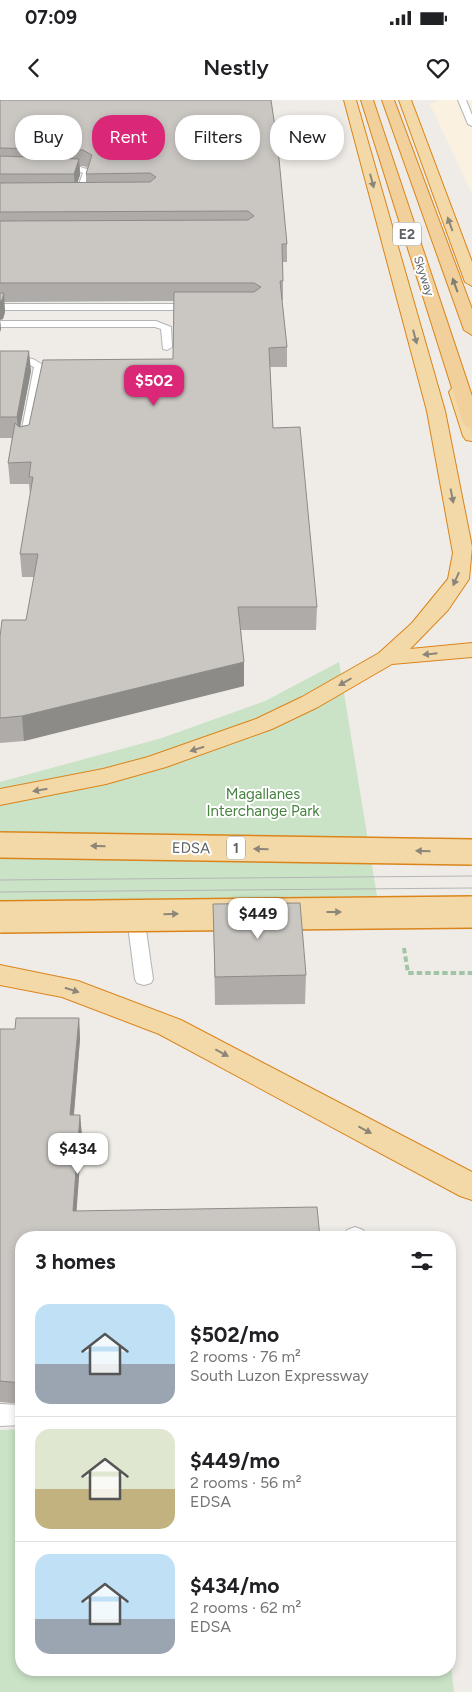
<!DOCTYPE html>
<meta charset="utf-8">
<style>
body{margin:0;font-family:Figtree,sans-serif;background:#f2f2f2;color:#202124;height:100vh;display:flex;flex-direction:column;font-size:19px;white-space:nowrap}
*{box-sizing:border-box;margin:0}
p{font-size:16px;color:#757577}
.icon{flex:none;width:28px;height:28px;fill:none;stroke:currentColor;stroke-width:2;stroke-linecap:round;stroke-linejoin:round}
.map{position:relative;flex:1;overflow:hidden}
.panel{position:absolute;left:15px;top:1131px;width:441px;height:445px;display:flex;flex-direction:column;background:#fff;border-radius:20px;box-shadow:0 2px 8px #0003}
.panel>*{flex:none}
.hud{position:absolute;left:15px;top:15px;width:442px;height:45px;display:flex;gap:10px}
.price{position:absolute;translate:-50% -42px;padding:0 11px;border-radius:10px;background:#fff;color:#222;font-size:16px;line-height:32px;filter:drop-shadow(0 1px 2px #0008)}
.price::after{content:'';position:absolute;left:50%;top:30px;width:15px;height:11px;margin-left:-8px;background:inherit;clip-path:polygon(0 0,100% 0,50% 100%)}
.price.active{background:#db2777;color:#fff}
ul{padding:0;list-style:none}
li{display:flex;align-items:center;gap:15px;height:125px;padding:0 20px}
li+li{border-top:1px solid #e0e0e0}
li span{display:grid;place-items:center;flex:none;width:140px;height:100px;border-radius:15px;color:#555}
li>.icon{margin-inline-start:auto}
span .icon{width:60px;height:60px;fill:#fffc;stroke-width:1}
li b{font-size:21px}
h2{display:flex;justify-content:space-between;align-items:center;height:60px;padding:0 20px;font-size:21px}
.pill{padding:0 18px;border-radius:20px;background:#fff;box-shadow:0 2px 8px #0003;font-size:18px;line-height:45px}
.pill.active{background:#db2777;color:#fff}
.status{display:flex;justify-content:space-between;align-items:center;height:35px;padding:0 25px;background:#fff;direction:ltr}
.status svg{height:14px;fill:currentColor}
header{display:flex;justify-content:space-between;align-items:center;height:65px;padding:0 20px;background:#fff;font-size:22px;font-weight:600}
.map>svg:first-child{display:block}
.commercial{fill:#faf1e0}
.green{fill:#cae3c6}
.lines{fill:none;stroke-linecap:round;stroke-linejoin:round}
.service-casing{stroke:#b2b4b7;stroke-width:2}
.trunk-casing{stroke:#db841a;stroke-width:2}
.motorway-casing{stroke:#db841a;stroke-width:2}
.path{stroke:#a2c5a7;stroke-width:4;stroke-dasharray:5.5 3;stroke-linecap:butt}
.service{fill:#fff;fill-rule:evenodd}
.trunk{fill:#f4d9a8;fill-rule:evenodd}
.motorway{fill:#f1d09b;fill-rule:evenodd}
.tram{stroke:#b4b5b5;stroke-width:1}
.trunk-bridge-far1-casing{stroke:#db841a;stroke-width:28;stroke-linecap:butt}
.trunk-bridge-casing{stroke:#db841a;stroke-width:34;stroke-linecap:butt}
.trunk-bridge-far1{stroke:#f4d9a8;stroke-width:25}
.trunk-bridge{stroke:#f4d9a8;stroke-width:31}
.wall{fill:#aeaba8;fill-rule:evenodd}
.shaded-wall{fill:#8d8b88}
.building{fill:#cac7c3;stroke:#8d8b88}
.oneway{fill:#8b8679}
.oneway2{fill:#837e72}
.labels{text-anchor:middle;stroke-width:4;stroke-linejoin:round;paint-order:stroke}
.far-street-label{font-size:12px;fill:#5e6265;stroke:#fff}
.shield{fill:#fff;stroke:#8e9193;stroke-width:1}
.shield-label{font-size:14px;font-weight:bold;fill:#5e6265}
.park-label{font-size:15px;fill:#468240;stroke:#fff}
.street-label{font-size:15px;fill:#5e6265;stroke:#fff}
</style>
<div class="status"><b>07:09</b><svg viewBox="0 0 49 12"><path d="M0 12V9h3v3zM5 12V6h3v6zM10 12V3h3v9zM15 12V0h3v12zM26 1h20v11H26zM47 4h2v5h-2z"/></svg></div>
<header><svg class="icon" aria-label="back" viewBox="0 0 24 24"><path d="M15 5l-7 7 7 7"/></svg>Nestly<svg class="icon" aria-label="heart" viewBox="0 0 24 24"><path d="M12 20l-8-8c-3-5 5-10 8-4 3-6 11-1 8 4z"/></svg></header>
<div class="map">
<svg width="472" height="1592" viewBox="0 0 472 1592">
<rect width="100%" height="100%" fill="#efece7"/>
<!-- commercial -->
<path class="commercial" d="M440,0H472V94L430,4Z"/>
<!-- green -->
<path class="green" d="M339,562L377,796L0,801V682L162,638L265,601Z
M21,1329V1570H450V1555L454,1592H0V1330Z"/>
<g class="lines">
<defs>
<path id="service" d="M458,0H466L472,15V26L468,24Z
M58,66H77L90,70L82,97L75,95L83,73L76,70H55V66Z
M0,204H197L202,207L197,210H0Z
M0,221H156L171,227L172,247L167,250L163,249L161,229L155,227H0Z
M0,254L33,259L45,266L29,346H21L19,344L34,267L27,264L0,260Z
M122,812L142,819L145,823L153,879L151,883L144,885L137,883L135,879L128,826L116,822L113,818L116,814Z
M355,1127L363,1130L366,1138H344L347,1130Z
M0,1304L21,1305V1325L0,1326Z"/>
<path id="trunk" d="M344,0H356L445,311L472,447L469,479L448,510L410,549L472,543V557L392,564L318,607L272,629L166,667L106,684L0,705V689L103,669L148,657L256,619L302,597L379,553L412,523L448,479L453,453L427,311Z
M399,0H411L472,162V186L465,182Z
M458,287L464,288C472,304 472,324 472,341L466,340L463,336L449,292L452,288Z
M0,865L78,881L181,920L472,1072V1100L460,1096L159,934L62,897L0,885Z"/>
<path id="motorway" d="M361,0H373L472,296V328L466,327L463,323Z
M382,0H394L472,209V235L464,230Z"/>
</defs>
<!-- service casing -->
<use href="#service" class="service-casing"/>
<!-- trunk casing -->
<use href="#trunk" class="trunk-casing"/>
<!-- motorway casing -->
<use href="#motorway" class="motorway-casing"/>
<!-- path -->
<path class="path" d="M404,848L408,873H472"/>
<!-- service -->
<use href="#service" class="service"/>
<!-- trunk -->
<use href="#trunk" class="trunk"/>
<!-- motorway -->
<use href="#motorway" class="motorway"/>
<!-- tram -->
<path class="tram" d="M0,780L472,776
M0,792L472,788"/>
<defs>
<path id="trunk-bridge-far1" d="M0,745L472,752"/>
<path id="trunk-bridge" d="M0,817L472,812"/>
</defs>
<!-- trunk-bridge-far1 casing -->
<use href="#trunk-bridge-far1" class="trunk-bridge-far1-casing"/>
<!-- trunk-bridge casing -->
<use href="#trunk-bridge" class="trunk-bridge-casing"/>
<!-- trunk-bridge-far1 -->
<use href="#trunk-bridge-far1" class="trunk-bridge-far1"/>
<!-- trunk-bridge -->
<use href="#trunk-bridge" class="trunk-bridge"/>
</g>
<!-- wall -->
<path class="wall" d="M0,0H271L287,144V162H283V200H282L287,247V267H270L273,328L317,507L316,530H241L244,562V586L24,641L0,643V537L26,520L34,477H22L20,454L30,395L29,384H10L8,363L12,338H0V251L31,271L20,327L29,325L173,259L174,201L4,202L5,212L3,219L0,220L1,229L0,232ZM80,66H84L88,68L86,74V83H77L80,75Z
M213,804L306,875L305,904L215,905Z
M79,918L80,939L74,1015H80L82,1036L76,1111L21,1138V1304L0,1302V929H15Z"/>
<!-- shaded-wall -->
<path class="shaded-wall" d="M79,59L80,75L75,90L74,74Z
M4,193L5,212L3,219L0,220L1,229L0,232V201Z
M29,251L31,271L18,338L17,317Z
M244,562V586L24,641L22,616Z
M79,918L80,939L72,1036L70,1015Z
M80,1015L82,1036L75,1132L73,1111Z"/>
<!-- building -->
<path class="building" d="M0,0H271L278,48L287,144H282L283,181H280L287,247L269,248L273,328L300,327L317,507H238L244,562L22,616L0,618V537L2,520H26L38,454H20L33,377H29L31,362L8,363L15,323L19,327L29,325L43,260L173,259L174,192H254L261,187L254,183H0V121L248,120L254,116L248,111L0,112V83L150,82L156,77L150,73L86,74L92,55L83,50L0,48Z
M0,56L79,59L74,74H0Z
M0,193H4L2,200L0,201Z
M0,251H29L17,317H0Z
M300,803L306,875L215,877L213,804Z
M16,918H79L70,1015H80L73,1111L317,1107L320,1138H21V1283L0,1281V929H15Z"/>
<!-- one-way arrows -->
<defs><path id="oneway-solid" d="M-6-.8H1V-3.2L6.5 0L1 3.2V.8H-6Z" transform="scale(1.25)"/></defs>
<g class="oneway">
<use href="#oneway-solid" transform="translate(372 81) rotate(75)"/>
<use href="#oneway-solid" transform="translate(450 124) rotate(-110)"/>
<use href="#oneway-solid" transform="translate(415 237) rotate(75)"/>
<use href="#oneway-solid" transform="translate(452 396) rotate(79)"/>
<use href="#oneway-solid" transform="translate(456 479) rotate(114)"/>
<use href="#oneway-solid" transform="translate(430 554) rotate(174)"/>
<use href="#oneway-solid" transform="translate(345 582) rotate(150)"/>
<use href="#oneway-solid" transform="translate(197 649) rotate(162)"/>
<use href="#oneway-solid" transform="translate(40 690) rotate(170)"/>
<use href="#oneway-solid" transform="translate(98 746) rotate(-179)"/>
<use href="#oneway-solid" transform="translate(261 749) rotate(-179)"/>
<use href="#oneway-solid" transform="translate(423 751) rotate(-179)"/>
<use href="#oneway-solid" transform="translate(334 812)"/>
<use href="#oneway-solid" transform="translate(171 814) rotate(-1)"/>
<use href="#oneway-solid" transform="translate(72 890) rotate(18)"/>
<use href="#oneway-solid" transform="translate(222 953) rotate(28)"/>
<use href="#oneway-solid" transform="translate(365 1030) rotate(28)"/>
</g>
<use class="oneway2" href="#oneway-solid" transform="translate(455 185) rotate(-110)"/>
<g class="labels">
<!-- far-street labels -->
<g class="far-street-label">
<text transform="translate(424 176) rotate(72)" y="4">Skyway</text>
</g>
<!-- shield labels -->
<g class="shield">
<rect x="393" y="122.5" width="28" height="23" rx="4"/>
<rect x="227" y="736.5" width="18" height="23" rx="4"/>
</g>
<g class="shield-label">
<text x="407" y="139">E2</text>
<text x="236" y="753">1</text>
</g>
<!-- park labels -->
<g class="park-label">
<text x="263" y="699">Magallanes<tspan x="263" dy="17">Interchange Park</tspan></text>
</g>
<!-- street labels -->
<g class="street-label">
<text transform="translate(191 748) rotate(1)" y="5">EDSA</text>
</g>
</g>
</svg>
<b class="price active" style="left:154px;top:307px">$502</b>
<b class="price" style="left:258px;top:840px">$449</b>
<b class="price" style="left:78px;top:1075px">$434</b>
<div class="hud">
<a class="pill">Buy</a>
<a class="pill active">Rent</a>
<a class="pill">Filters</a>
<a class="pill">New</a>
</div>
<section class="panel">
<h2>3 homes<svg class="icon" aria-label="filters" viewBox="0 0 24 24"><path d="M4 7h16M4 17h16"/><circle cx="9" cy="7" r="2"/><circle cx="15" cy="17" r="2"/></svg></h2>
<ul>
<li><span style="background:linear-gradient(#bfe0f5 60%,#9aa5b1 0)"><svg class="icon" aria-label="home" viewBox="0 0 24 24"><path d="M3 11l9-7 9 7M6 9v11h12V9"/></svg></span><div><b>$502/mo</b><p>2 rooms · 76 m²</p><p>South Luzon Expressway</p></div></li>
<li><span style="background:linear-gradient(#dfe7d0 60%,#c2b280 0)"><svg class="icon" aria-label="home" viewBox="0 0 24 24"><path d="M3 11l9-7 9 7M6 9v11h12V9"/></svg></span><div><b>$449/mo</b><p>2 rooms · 56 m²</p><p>EDSA</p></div></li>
<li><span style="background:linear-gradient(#bfe0f5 65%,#9aa5b1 0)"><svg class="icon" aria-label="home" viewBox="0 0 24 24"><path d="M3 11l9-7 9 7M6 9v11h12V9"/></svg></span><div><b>$434/mo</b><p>2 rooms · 62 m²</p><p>EDSA</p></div></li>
</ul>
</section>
</div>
